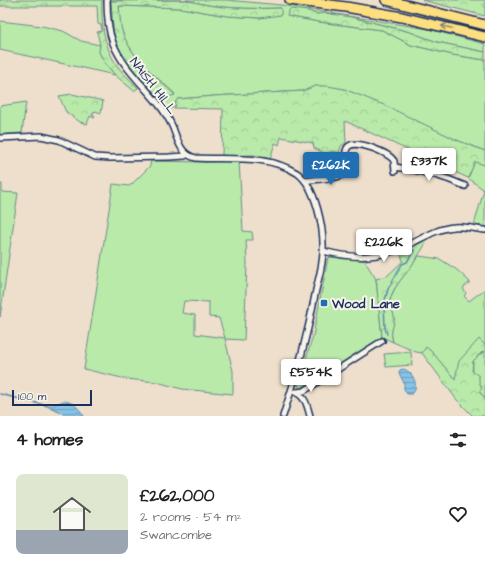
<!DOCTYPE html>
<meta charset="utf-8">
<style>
body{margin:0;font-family:"Architects Daughter",sans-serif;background:#f2f2f2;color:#222;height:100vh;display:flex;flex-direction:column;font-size:15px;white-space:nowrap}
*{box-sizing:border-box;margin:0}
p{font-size:13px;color:#767676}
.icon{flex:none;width:22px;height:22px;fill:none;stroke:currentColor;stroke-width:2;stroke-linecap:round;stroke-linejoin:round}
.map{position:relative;height:416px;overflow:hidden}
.sheet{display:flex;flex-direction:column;background:#fff;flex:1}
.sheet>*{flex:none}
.scale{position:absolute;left:12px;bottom:10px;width:80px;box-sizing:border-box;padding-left:4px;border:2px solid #1b2f5e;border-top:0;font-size:11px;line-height:14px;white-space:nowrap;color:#1b2f5e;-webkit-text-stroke:3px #f7f3e8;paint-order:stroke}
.price{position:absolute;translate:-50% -34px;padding:0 9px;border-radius:4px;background:#fff;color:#222;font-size:13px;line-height:26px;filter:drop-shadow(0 1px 2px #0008)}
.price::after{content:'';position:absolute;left:50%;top:24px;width:12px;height:9px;margin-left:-6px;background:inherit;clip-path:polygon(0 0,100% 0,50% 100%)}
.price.on{background:#1f6fb2;color:#fff}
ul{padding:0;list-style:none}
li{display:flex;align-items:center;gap:12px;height:100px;padding:0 16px}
li span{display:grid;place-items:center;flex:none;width:112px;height:80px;border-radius:8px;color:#555}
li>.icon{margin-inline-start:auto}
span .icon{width:48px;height:48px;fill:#fffc;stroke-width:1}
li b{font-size:17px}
h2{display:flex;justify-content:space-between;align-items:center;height:48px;padding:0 16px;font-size:17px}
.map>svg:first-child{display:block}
.green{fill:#b9eaaa;stroke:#6a8c84;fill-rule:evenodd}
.forest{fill:url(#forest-crowns);stroke:#6a8c84}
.water{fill:url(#water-rules);stroke:#5c88b0}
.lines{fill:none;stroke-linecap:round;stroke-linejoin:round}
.stream{stroke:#5c88b0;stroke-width:1.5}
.street-casing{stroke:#1b2f5e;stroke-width:8}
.highway-casing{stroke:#1b2f5e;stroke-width:12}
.street{stroke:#f7f3e8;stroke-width:5}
.highway{stroke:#fddf80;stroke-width:9}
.oneway{stroke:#8c876f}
.poi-dot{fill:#1f6fb2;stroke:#f7f3e8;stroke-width:1.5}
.labels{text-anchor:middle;stroke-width:4;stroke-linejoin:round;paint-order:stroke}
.street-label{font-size:13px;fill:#1b2f5e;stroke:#f7f3e8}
.poi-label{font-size:13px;font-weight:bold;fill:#1b2f5e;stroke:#f7f3e8;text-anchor:start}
</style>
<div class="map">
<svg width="485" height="416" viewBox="0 0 485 416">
<defs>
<pattern id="forest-crowns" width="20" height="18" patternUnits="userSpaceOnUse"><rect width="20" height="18" fill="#b9eaaa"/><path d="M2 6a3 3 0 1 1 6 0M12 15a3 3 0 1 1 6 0" fill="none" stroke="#9ec995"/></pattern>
<pattern id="water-rules" width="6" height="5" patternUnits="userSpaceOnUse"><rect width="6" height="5" fill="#87c3e7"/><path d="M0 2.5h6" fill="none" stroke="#6e9fbe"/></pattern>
</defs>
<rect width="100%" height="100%" fill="#eddfcb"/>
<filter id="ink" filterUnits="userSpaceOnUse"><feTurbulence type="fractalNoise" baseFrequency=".025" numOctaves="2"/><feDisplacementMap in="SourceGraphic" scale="8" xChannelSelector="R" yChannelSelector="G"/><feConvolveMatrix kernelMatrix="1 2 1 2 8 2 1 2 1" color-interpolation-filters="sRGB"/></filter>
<g filter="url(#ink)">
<!-- green -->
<path class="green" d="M110,0H226L281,5L428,29L485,44V52L437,42L410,32L351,17L326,13L316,14L309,11L287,16L319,22L382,30L411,45L453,55L485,60V151L459,141L344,89L320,86L303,91L214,96L178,99L176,101L175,108H164L163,104L164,102L161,99L175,94C155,75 131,58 122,31C119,23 120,14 119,6L181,8L227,16L260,18L281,8C250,9 216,9 186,0Z
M0,21L42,26L63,31L81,41L100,45C98,58 107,65 115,75L0,50Z
M26,102L22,133L0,135V106Z
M151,161L205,162L239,161L243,231L252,232L253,240H246L247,264L244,340L225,339L233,371V394L182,389L157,382L126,379L84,369L113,184L129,186L132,184L150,166ZM184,301L209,302V317L219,318L225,338L195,334V315L182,313Z
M475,161L485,165V227L474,225L484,190L468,178Z
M0,184H2V192L18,193L0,317Z
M419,256L440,259L457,270L470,282L463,288L466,294L464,296L469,301L485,289V345L484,346L479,340L455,380L432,352L426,348L422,353L416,352L393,342C389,329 394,327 394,318C394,312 390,309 390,303C390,289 411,267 419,256Z
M333,257L364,260L376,279L382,337L300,389L298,385L313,336L328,258Z
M484,351L485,352V398C475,389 472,375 473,361Z
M411,352L412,365L386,367L384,354Z"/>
<!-- forest -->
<path class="forest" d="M0,0H102C101,24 104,49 119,68C124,75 132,81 138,88L134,91L115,75L105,63L99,52L100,45L97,32L102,31L101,25L98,24L97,6H0Z
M186,0C216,9 250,9 281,8V15L260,18L227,16L181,8L119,6C120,14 120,24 122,31C131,58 155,76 175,95L161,99C144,81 122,62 115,38C112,26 112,13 111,1Z
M422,0H485V16Z
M290,9L309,11L316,14L326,13L351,17L410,32L437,42L485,52V60L453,55L411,45L382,30L319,22L287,16Z
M315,86H328L344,89L384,105L459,141L485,151V165L475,162L468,178L345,121L346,143L341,146L339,153L332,151L326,154L314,148L313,143L281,137L279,145L275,143L270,159L254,155L222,156L223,109L175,108L176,101L178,99L214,96L303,91Z
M72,94L103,101L101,113L95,111L92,115L95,117L94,118L90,116L87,124L80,122L66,112L59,96Z
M430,236C424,247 417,258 410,268C403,278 393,287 390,300C389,307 394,311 394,318C395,327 389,329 393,342L382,337L376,279L387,276L403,261L400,251Z
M479,339L485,345V352L483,351L473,361L472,371L479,376V382L482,388L479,392L485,398V416H473L457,400L422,353L426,347L432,352L455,379L459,361Z"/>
<!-- water -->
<path class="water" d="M403,369C413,371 420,387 412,394H407L404,389V383L399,373L400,370Z
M63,401C72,401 79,408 84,416H66L59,411L44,405H54Z"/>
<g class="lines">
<!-- stream -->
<path class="stream" d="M387,334L385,328L384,304L388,289L402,264L407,262L414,250
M0,394L44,405"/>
<defs>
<path id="street" d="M107,0C107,14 108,30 113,43C127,78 159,95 173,128C178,141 181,155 196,158C229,160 267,154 297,173C316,186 324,229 323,251C323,264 319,277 316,290C308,333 297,375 283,416
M0,138L41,136L59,140L95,157L110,158L169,157L185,156L187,154
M395,167C419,170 443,176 465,186
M306,181C316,178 334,180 342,175C351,168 341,152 349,146C357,140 390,153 394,161L395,171
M323,251C354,259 379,259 408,245C423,238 438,228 454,227C464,226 475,229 485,230
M296,392C306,398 307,405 310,416
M297,392L304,391L382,341"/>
<path id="highway" d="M290,0L346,7L402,17L485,37
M386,0L485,25"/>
</defs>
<!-- street casing -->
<use href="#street" class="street-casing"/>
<!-- highway casing -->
<use href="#highway" class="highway-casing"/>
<!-- street -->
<use href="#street" class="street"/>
<!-- highway -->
<use href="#highway" class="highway"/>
</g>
<!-- one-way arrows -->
<defs><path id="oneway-shaft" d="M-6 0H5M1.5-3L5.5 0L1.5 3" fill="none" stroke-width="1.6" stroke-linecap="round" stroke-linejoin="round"/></defs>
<use class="oneway" href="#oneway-shaft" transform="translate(447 27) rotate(-166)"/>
</g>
<!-- markers -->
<rect class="poi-dot" x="320" y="299" width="8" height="8" rx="2"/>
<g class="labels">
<!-- street labels -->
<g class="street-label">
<text transform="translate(154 85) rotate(52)" y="5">NAISH HILL</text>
</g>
<!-- poi labels -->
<g class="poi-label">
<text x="332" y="308">Wood Lane</text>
</g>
</g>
</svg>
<div class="scale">100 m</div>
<b class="price" style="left:429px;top:182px">£337K</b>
<b class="price on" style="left:331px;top:186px">£262K</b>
<b class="price" style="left:384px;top:263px">£226K</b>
<b class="price" style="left:311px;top:393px">£554K</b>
</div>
<section class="sheet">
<h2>4 homes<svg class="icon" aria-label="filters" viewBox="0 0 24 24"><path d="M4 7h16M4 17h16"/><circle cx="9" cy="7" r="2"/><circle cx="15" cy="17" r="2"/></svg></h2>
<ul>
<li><span style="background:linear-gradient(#dfe7d0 70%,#9aa5b1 0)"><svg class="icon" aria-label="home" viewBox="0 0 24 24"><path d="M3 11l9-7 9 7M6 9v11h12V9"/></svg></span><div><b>£262,000</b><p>2 rooms · 54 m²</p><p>Swancombe</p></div><svg class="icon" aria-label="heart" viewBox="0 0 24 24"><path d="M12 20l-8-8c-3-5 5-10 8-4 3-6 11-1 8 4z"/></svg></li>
</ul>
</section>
